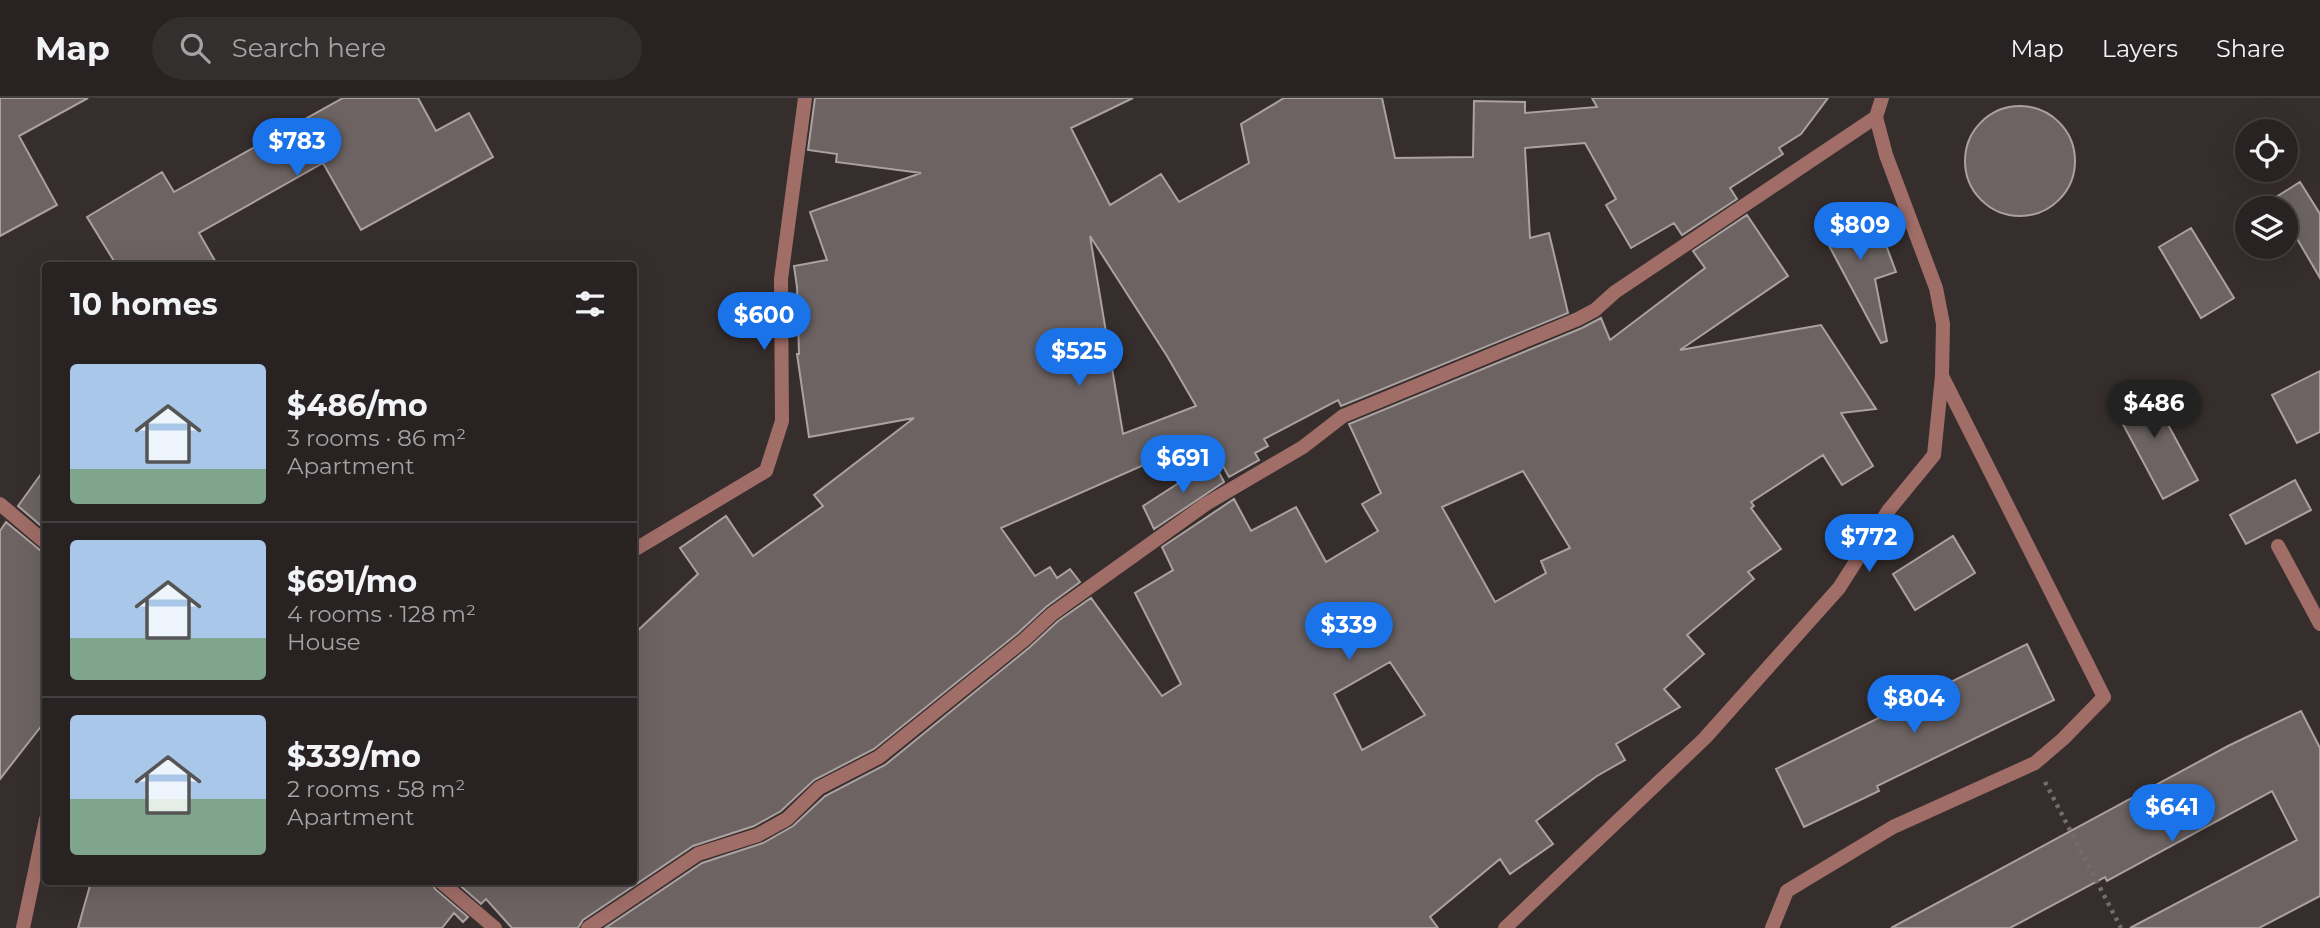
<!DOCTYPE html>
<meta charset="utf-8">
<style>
body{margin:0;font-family:Montserrat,sans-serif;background:#342f2f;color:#f1f3f6;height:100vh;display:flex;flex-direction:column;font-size:26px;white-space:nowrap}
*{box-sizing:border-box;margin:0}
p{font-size:23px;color:#a5a4a5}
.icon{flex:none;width:38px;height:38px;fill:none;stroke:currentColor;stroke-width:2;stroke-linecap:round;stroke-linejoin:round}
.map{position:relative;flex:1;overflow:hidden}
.details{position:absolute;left:42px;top:164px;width:595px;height:623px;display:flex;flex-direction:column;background:#282222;border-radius:7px;box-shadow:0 7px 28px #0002,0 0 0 2px #443f40}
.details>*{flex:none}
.controls{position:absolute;left:2235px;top:21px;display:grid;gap:14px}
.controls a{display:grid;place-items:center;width:63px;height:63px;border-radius:50%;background:#282222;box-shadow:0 7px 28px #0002,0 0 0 2px #443f40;font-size:35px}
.price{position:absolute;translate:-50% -60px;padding:0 16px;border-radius:24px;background:#1a73e8;color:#fff;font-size:23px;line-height:46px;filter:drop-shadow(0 2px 4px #0008)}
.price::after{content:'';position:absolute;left:50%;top:42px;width:21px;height:16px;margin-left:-10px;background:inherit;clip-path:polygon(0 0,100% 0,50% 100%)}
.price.selected{background:#222;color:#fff}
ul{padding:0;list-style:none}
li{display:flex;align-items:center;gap:21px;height:175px;padding:0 28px}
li+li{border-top:2px solid #443f40}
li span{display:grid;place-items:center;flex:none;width:196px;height:140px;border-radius:7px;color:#555}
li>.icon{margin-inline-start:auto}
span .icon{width:84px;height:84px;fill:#fffc;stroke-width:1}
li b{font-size:30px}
h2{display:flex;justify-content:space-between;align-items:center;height:84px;padding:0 28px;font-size:30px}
header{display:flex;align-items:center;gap:42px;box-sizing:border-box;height:98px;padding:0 35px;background:#282222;border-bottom:2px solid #443f40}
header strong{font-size:33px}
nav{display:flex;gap:38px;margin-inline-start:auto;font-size:24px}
.search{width:490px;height:63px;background:#342f2f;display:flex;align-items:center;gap:18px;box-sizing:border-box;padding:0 24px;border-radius:38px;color:#a5a4a5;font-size:26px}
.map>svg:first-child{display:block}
.building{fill:#6c6362;stroke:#aba1a0;stroke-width:2;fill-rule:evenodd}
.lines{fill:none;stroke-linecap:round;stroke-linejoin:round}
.path{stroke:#736c6b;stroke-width:4.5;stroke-dasharray:3.5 5;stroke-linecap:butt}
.service{stroke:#a06d67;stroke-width:14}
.minor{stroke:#a06d67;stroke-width:14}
</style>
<header>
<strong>Map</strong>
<div class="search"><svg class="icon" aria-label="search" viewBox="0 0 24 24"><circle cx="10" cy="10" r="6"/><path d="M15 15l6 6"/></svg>Search here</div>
<nav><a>Map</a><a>Layers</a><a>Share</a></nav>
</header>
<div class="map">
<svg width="2320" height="830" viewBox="0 0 2320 830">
<rect width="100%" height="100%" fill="#362e2d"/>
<!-- building -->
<path class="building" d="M0,0H88L19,38L57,107L0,138Z
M343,0H418L436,33L469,15L493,59L361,132L323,65L199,135L218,168H117L87,119L162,74L174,94Z
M815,0H1133L1071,30L1110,107L1161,76L1179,104L1249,65L1241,26L1284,0H1382L1395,60L1473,59L1474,3L1525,4V15L1597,9L1592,0H1828L1801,36L1779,50L1783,56L1730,90L1737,101L1682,137L1674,125L1631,150L1606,107L1616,101L1585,45L1525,50L1530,140L1549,135L1568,215L1341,308L1338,302L1264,341L1268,348L1255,355L1259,362L1229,379L1207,339L1001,430L1035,478L1050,469L1057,480L1070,471L1080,484L1046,509L1018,535L874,651L814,682L781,713L754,728L693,748L583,822L578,830H512L486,801L481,806L456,784H634V536L698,476L680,450L726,418L753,458L823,408L814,397L914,320L809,339L797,256H799L797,189L794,168L827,162L810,114L921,75L836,64L837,56L808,52ZM1090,138L1167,258L1196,308L1123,336Z
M1965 63a55 55 0 1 1 110 0a55 55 0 1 1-110 0Z
M2300,84L2320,116V180L2286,122V110H2278L2273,101Z
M1854,108L1873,142L1883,139L1896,174L1875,181L1887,243L1881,245L1818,127Z
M1747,117L1788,178L1680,252L1821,227L1876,311L1841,315L1873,368L1842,387L1823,357L1751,404L1754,408L1751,410L1781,451L1748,474L1754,481L1687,537L1704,556L1664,591L1680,609L1616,646L1625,662L1597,678L1536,723L1553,746L1510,776L1500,761L1430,819L1438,830H605L702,765L763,745L793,728L825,698L885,667L1030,549L1058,523L1091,500L1162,598L1181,586L1135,495L1173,472L1162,449L1234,401L1251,433L1296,409L1326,464L1378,433L1362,406L1381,395L1349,326L1582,230L1601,220L1610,242L1705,170L1693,153ZM1523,373L1570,450L1541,463L1546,475L1495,504L1442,409ZM1390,564L1425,617L1362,652L1334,596Z
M2191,130L2234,200L2201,220L2159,149Z
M2320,273V334L2297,345L2272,297Z
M2145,284L2198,382L2163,401L2110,302Z
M1213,363L1224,384L1154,431L1143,408Z
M46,369V432L18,408Z
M2295,382L2311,412L2246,446L2230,417Z
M6,424L40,452L46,454V622L0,681V433Z
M1953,438L1975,475L1915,512L1893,476Z
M2027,546L2054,602L1877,688L1879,693L1804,729L1776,671Z
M2301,613L2320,650V798L2259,830H2130L2297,742L2272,693L2107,783L2105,779L2010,830H1891L2228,648Z
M91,784H432L435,791L468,819L463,824L454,815L442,830H78Z"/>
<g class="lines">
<!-- path -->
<path class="path" d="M2045,684L2121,830"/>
<!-- service -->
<path class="service" d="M2278,448L2320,526
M1772,830L1787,793L1893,729L2035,665L2063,641L2104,599L1942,278"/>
<!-- minor -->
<path class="minor" d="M0,406L46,445
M634,452L766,373L782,323L781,181L805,0
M441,784L495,830
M23,830L46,721
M588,830L698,756L758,737L787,721L819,690L879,659L1024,542L1052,516L1206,406L1303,349L1343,318L1578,221L1595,212L1615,194L1876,19
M1505,830L1705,640L1839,490L1888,413L1934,357L1942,278L1943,226L1936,190L1886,57L1876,19L1882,0"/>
</g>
</svg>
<div class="controls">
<a><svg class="icon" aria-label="locate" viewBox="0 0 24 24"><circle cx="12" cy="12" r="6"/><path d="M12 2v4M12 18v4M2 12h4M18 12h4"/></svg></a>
<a><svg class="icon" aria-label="layers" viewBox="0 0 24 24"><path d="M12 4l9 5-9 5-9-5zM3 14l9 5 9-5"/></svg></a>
</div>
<b class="price" style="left:297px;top:80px">$783</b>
<b class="price" style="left:1860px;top:164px">$809</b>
<b class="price" style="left:764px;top:254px">$600</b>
<b class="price" style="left:1079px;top:290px">$525</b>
<b class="price selected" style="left:2154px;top:342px">$486</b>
<b class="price" style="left:1183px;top:397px">$691</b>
<b class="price" style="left:1869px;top:476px">$772</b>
<b class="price" style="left:1349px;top:564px">$339</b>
<b class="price" style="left:1914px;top:637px">$804</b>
<b class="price" style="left:2172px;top:746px">$641</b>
<section class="details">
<h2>10 homes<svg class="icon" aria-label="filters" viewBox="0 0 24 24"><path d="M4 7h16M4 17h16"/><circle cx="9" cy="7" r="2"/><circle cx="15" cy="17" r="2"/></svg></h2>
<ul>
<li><span style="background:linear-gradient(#a9c7e8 75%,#7fa58c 0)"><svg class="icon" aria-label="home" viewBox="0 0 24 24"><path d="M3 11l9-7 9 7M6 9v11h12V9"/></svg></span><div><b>$486/mo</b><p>3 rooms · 86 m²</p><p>Apartment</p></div></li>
<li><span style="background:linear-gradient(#a9c7e8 70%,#7fa58c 0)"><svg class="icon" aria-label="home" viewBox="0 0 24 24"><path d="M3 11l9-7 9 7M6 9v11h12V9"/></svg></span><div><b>$691/mo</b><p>4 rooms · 128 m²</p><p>House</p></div></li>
<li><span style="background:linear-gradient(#a9c7e8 60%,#7fa58c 0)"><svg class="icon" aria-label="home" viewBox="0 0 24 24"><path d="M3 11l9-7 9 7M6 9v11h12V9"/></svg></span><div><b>$339/mo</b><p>2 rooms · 58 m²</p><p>Apartment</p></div></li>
</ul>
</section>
</div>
